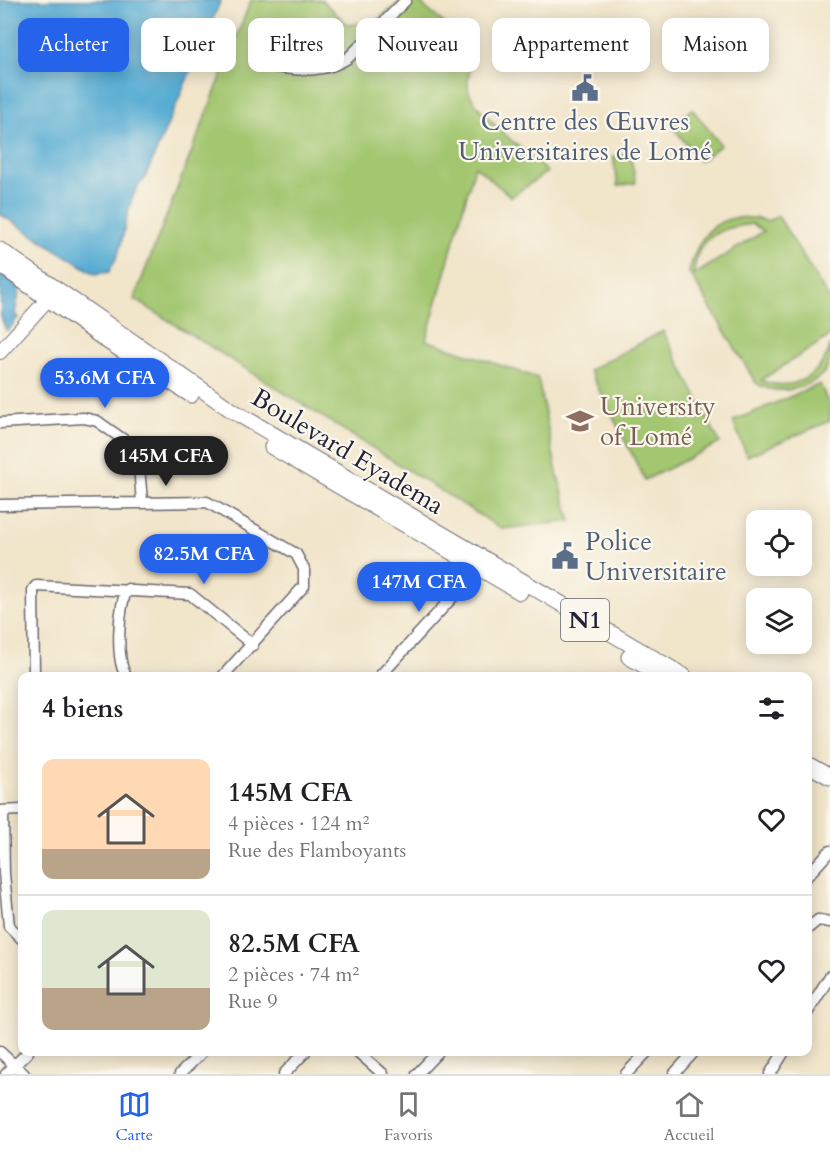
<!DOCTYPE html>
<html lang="fr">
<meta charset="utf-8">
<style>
body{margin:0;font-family:Cardo,serif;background:#f2f2f2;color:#202124;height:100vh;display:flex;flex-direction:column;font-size:22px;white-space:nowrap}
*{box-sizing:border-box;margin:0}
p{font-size:20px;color:#757577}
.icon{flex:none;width:33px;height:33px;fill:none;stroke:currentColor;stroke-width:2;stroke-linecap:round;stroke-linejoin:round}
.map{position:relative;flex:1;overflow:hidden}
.side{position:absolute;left:18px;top:672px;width:794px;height:384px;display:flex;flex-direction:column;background:#fff;border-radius:12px;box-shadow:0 3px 15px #0003}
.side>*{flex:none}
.hud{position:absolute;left:18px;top:18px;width:795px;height:54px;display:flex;gap:12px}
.controls{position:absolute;left:746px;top:510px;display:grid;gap:12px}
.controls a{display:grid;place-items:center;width:66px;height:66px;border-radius:12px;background:#fff;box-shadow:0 3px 15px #0003;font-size:30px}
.price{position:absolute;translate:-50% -51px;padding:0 14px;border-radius:21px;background:#2563eb;color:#fff;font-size:20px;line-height:39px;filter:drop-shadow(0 2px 3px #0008)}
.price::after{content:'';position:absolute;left:50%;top:36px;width:18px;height:14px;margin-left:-9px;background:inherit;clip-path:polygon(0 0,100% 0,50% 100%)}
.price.current{background:#222;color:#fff}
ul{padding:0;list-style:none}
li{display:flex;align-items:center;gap:18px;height:150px;padding:0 24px}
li+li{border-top:2px solid #e0e0e0}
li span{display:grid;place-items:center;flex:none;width:168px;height:120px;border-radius:12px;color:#555}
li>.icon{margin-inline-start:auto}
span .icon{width:72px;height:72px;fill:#fffc;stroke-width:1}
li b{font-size:26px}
h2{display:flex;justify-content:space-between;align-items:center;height:72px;padding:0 24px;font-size:26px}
.tag{padding:0 21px;border-radius:12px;background:#fff;box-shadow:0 3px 15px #0003;font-size:21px;line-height:54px}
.tag.current{background:#2563eb;color:#fff}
.dock{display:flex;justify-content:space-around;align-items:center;height:84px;border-top:2px solid #e0e0e0;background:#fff;font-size:16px;color:#757577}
.dock a{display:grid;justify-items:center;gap:3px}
.dock .current{color:#2563eb}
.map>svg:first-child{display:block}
.green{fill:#a3c66f;stroke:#627455;stroke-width:1.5;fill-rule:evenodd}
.water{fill:#56acd3;stroke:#3c6787;stroke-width:1.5}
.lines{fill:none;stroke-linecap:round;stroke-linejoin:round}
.minor-casing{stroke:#6a666d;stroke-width:13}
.major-casing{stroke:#6a666d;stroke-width:16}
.highway-casing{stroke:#6a666d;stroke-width:17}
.minor{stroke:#fff;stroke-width:10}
.major{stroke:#fff;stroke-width:14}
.highway{stroke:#fff;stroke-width:15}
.labels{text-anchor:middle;stroke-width:4.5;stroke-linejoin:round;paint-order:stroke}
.shield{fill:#fbf7ec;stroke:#636270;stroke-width:1.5}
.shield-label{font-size:24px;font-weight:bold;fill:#22223b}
.service-label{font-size:26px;fill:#4e5e75;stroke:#fbf7ec}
.education-label{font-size:26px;fill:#785e54;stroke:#fbf7ec;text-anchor:start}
.street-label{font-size:26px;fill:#22223b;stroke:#fbf7ec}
</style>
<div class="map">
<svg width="830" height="1074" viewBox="0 0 830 1074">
<rect width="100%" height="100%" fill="#fbf7ec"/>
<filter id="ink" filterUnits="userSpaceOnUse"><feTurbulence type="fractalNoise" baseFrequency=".0167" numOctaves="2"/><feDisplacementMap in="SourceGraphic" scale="12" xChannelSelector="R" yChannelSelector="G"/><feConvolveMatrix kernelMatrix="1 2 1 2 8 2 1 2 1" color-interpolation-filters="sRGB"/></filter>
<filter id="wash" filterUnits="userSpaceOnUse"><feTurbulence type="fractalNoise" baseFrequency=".008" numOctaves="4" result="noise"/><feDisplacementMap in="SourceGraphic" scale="24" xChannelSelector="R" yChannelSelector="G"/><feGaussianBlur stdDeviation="1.35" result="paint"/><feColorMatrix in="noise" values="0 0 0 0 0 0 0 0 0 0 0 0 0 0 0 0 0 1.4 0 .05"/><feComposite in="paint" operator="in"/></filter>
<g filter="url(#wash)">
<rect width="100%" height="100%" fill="#f1e5ca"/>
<!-- green -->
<path class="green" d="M251,0H322L348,25L375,21L403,0H417C426,10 469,41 471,49C476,66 461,80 472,98C486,121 526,152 547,172L511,197L475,166L426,340L538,378L557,473L571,521L502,529L134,299Z
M692,109L721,145L700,161L671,125Z
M630,153L636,183L618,186L613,156Z
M778,216L830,300V336L761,380C790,393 822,377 830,345C830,350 830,356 830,360C824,387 777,399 756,383L689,272C699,229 722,209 767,221ZM752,224L764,231L694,275C695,237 719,228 752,224Z
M663,331L720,443L645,480L589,370Z
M820,384L830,407V421L747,456L733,421Z"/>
<!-- water -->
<path class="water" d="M0,0H221L144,180C127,194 126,231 119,251C117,258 112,265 109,272L95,274L0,214Z
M0,273L20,287L15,314L20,319L17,318L9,330H6L1,317Z"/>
</g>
<g filter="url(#ink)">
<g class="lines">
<defs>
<path id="minor" d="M277,67C302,71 326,72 348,58L406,0
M0,423L84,418L97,421L134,447L138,454L142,502
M0,505L207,502L296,554L304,569V586L223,676
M34,676L33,590L36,586L190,594L253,645
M127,676C115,665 118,601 128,589
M380,676L483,564
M0,811L22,810
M3,811L4,873L9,926L22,939
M807,876L830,851
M807,929L818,920L830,922
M807,1013L830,976
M0,1052L24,1074
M358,1052L383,1074
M6,1074L28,1052
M180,1074L202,1052
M284,1074L305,1052
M417,1074L438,1052
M626,1074L647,1052
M674,1074L694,1052
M770,1074L784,1052"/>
<path id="major" d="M0,352L55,291"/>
<path id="highway" d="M0,250L233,411L684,676
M0,265L107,341L191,395
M272,447L520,592
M629,657L662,676
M807,764L830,777"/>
</defs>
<!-- minor casing -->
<use href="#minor" class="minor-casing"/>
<!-- major casing -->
<use href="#major" class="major-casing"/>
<!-- highway casing -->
<use href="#highway" class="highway-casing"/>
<!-- minor -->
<use href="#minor" class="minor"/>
<!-- major -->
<use href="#major" class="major"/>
<!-- highway -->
<use href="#highway" class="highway"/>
</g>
</g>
<!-- icons -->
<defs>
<symbol id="civic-bare" viewBox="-9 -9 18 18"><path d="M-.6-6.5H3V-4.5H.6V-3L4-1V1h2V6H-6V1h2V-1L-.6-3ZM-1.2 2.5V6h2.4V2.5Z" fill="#5c6f8a" stroke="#fbf7ec" stroke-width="2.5" paint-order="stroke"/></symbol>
<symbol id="university-bare" viewBox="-9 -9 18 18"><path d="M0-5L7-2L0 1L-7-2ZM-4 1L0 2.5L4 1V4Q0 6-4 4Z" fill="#8d6e63" stroke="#fbf7ec" stroke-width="2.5" paint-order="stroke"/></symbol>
</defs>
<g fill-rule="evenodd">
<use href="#civic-bare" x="566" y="69" width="38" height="38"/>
<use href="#university-bare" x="561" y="402" width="38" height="38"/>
<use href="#civic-bare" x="546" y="537" width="38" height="38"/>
</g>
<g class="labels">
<!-- shield labels -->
<rect class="shield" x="561" y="599" width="48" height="42" rx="4.5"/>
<g class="shield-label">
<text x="585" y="628">N1</text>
</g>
<!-- service labels -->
<g class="service-label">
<text x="585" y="130">Centre des Œuvres<tspan x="585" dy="30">Universitaires de Lomé</tspan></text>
<text x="585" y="550" text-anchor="start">Police<tspan x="585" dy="30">Universitaire</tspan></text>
</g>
<!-- education labels -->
<g class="education-label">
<text x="600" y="415">University<tspan x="600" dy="30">of Lomé</tspan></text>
</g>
<!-- street labels -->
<g class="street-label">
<text transform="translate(348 451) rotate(31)" y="9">Boulevard Eyadema</text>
</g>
</g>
</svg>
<div class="controls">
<a><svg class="icon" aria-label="locate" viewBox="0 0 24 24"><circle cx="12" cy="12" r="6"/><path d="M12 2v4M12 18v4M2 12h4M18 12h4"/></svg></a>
<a><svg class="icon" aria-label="layers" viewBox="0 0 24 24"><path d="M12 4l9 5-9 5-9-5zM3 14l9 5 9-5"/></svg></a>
</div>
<b class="price" style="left:105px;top:409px">53.6M CFA</b>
<b class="price current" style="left:166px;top:487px">145M CFA</b>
<b class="price" style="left:204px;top:585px">82.5M CFA</b>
<b class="price" style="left:419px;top:613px">147M CFA</b>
<div class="hud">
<a class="tag current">Acheter</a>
<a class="tag">Louer</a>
<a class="tag">Filtres</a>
<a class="tag">Nouveau</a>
<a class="tag">Appartement</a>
<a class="tag">Maison</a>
</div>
<section class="side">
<h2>4 biens<svg class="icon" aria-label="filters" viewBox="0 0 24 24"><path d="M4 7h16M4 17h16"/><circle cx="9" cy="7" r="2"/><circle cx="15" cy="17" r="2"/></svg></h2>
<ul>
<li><span style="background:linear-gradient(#ffd9b3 75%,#b9a48a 0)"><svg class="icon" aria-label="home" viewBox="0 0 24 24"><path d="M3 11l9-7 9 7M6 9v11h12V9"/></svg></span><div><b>145M CFA</b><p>4 pièces · 124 m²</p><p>Rue des Flamboyants</p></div><svg class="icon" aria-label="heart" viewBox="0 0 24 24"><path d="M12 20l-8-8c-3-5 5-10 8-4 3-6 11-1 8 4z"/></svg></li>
<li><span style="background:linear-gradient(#dfe7d0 65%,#b9a48a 0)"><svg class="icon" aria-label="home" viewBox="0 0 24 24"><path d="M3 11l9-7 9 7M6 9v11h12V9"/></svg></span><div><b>82.5M CFA</b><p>2 pièces · 74 m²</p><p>Rue 9</p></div><svg class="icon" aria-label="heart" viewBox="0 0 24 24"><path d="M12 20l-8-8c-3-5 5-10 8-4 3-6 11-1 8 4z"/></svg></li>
</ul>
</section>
</div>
<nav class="dock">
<a class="current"><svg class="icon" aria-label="map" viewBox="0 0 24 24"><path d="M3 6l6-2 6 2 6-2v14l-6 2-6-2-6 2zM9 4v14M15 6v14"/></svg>Carte</a>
<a><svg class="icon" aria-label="saved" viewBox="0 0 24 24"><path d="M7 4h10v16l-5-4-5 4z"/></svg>Favoris</a>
<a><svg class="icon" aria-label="home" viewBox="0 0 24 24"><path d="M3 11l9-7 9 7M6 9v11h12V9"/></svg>Accueil</a>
</nav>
